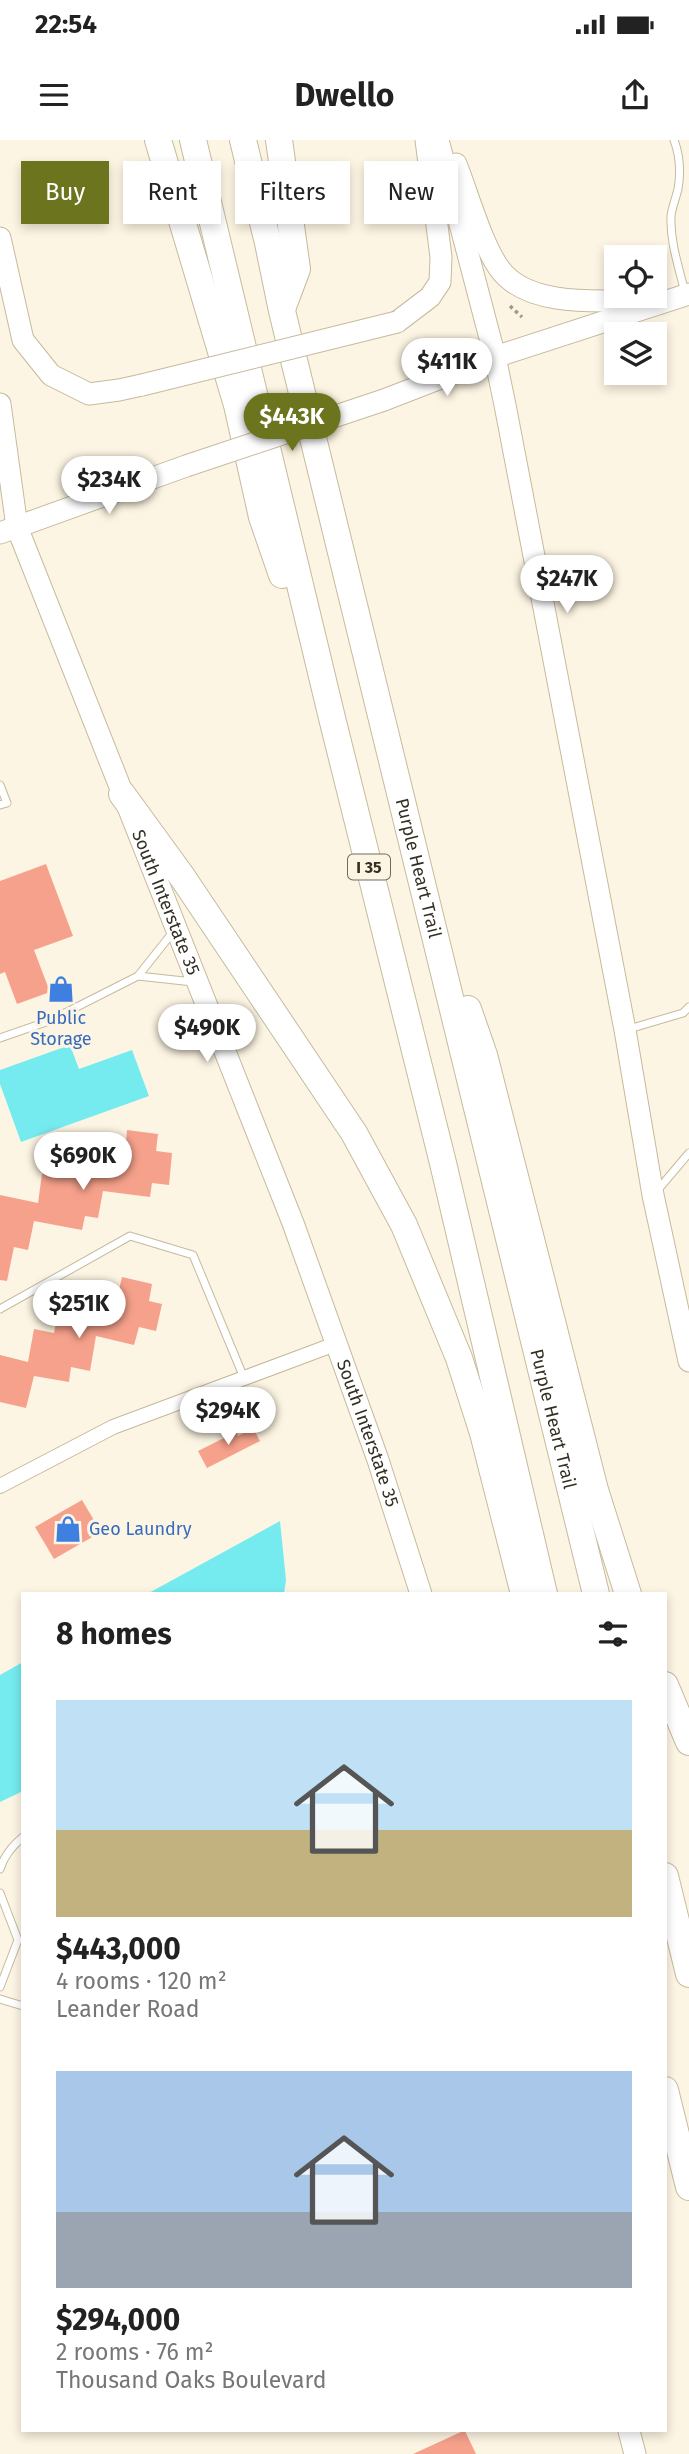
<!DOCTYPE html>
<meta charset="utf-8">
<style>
body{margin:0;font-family:"Fira Sans",sans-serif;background:#f6f6f6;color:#222;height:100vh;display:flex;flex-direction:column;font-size:26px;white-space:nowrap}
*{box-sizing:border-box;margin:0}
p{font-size:23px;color:#767676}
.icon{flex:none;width:38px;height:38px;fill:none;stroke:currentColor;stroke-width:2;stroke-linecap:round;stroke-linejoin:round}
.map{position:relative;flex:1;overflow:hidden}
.details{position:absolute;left:21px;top:1452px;width:646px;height:840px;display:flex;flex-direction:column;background:#fff;border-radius:0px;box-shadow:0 4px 10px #0003}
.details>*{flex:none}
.hud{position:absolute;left:21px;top:21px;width:648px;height:63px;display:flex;gap:14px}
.controls{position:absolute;left:604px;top:105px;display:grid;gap:14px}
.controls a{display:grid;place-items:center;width:63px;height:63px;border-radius:0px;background:#fff;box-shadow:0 4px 10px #0003;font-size:35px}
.price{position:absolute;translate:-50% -60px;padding:0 16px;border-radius:24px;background:#fff;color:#222;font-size:23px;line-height:46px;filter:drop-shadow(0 2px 4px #0008)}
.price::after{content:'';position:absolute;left:50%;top:42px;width:21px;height:16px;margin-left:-10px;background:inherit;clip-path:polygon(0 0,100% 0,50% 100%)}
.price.on{background:#6c741d;color:#fff}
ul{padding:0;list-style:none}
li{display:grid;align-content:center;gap:14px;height:371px;padding:0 35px}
li span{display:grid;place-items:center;height:217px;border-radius:0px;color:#555}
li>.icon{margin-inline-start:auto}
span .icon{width:126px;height:126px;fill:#fffc;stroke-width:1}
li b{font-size:30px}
h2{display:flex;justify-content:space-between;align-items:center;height:84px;padding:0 35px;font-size:30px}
.chip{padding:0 24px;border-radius:0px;background:#fff;box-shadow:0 4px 10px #0003;font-size:24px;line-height:63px}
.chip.on{background:#6c741d;color:#fff}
.status{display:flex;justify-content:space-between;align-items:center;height:49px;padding:0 35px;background:#fff;direction:ltr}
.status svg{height:19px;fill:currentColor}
header{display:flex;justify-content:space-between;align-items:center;height:91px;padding:0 35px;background:#fff;font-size:32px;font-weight:700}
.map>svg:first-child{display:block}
.water{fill:#75ebef}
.building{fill:#f6a18b}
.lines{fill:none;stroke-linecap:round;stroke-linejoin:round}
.lane-casing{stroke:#c6ba9d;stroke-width:9}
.street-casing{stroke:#c6ba9d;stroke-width:16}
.secondary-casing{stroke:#c6ba9d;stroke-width:23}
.highway-casing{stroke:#c6ba9d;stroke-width:28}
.path{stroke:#9f998a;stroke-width:3.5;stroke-dasharray:3.5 3.5;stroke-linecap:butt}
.lane{stroke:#fff;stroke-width:7}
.street{stroke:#fff;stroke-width:14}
.secondary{stroke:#fff;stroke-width:21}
.highway{stroke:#fff;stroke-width:26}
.secondary-bridge-casing{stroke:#c6ba9d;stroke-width:23;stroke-linecap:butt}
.secondary-bridge{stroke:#fff;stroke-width:21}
.labels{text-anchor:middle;stroke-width:6;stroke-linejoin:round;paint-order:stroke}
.shield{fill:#fdf5e3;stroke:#706a5d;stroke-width:2}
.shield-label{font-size:16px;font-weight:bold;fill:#342f23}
.street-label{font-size:18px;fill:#342f23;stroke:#fdf5e3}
.shop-label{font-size:18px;fill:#366cbe;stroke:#fdf5e3}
</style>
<div class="status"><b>22:54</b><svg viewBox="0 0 49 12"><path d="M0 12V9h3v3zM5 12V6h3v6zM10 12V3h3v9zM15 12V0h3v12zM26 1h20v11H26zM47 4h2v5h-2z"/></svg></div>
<header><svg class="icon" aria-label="menu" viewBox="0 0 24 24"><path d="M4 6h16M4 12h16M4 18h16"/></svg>Dwello<svg class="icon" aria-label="share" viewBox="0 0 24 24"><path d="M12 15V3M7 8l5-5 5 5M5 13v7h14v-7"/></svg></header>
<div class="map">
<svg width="689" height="2314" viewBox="0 0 689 2314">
<rect width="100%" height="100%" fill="#fdf5e3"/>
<!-- water -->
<path class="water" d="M70,905L79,929L132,910L149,956L21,1002L0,944V930Z
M280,1381L286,1440L284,1454H147Z
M23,1522V1651L0,1662V1535Z"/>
<!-- building -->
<path class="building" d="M46,724L73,796L34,810L50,852L17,864L5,832L0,834V741Z
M127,990L158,994L156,1011L172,1013L169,1045L152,1043L150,1057L103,1051L98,1078L85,1076L82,1090L34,1081L28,1110L14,1107L7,1141L0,1140V1055L38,1063L42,1034L58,1036L60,1022L106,1030L110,1002L126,1003Z
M122,1137L152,1144L149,1161L162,1164L156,1191L139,1187L134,1205L96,1196L90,1231L71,1227L69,1242L34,1236L26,1268L0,1262V1215L28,1222L34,1189L54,1193L57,1177L92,1183L100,1150L118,1154Z
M253,1288L260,1301L207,1328L198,1311L236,1292L238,1296Z
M82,1360L101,1392L54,1419L35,1387Z
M463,2291H465L476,2314H413Z"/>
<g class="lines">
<defs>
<path id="lane" d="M674,0C680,16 681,32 678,49C676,58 672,67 671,76C670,103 679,127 685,153
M0,645L7,663L0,665
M173,792L138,836L193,842
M629,889L683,873L689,867
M0,898L49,881L138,836
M656,1052L689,1013
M0,1169L130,1096L193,1115L244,1238
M0,1729C4,1716 12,1706 23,1697
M0,1753L18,1800L0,1847
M0,1859L23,1866"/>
<path id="street" d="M0,1346L113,1287L338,1203"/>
<g id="secondary">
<path d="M438,0L495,217L505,265L625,890L653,1055L689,1221"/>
<path d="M456,24C468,54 481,102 499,128C528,170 608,160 652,160"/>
<path d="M0,98L23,200L51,235L89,254L119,250L142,245"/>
<path d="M397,182L430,157L440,142L441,117L426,0"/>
<path d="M384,260L495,217L689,154"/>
<path id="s1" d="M0,264L17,387L293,1083L378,1320L421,1454"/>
<path d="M0,393L186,326"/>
<path d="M629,2291L635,2314"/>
</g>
<g id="highway">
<path d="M158,0L237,265L262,377L282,435"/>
<path d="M193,0L333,582L443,1023L544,1454"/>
<path id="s2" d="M243,0L268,103L282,171L596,1454"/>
<path d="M279,0L297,129L282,169"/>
<path d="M122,654L183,738L354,993L404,1085L459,1218L483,1293L524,1454"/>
<path d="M468,869L484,915L595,1350L628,1454"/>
<path d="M665,1545L689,1602"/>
<path d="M665,1736L689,1834"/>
<path d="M665,1950L689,2047"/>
</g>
</defs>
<!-- lane casing -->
<use href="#lane" class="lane-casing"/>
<!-- street casing -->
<use href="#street" class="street-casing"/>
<!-- secondary casing -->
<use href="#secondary" class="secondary-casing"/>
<!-- highway casing -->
<use href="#highway" class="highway-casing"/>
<!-- path -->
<path class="path" d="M510,166L522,177"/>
<!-- lane -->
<use href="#lane" class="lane"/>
<!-- street -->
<use href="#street" class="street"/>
<!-- secondary -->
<use href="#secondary" class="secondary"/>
<!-- highway -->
<use href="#highway" class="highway"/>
<defs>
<path id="secondary-bridge" d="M142,245L397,182
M186,326L384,260"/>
</defs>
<!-- secondary-bridge casing -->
<use href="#secondary-bridge" class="secondary-bridge-casing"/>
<!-- secondary-bridge -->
<use href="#secondary-bridge" class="secondary-bridge"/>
</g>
<!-- icons -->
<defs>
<symbol id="shop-bare" viewBox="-9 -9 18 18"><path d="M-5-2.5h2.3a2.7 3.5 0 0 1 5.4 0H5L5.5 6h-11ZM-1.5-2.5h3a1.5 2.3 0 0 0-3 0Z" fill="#3f7fe0" stroke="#fdf5e3" stroke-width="2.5" paint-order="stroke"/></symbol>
</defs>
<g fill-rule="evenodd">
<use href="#shop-bare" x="42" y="830" width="38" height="38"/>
<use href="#shop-bare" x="49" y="1370" width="38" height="38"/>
</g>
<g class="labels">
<!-- shield labels -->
<rect class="shield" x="348" y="714.5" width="42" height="25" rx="5"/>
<g class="shield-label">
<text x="369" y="733">I 35</text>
</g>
<!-- street labels -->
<g class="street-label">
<text dy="6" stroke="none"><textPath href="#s2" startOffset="749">Purple Heart Trail</textPath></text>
<text dy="6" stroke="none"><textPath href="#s1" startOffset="528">South Interstate 35</textPath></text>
<text dy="6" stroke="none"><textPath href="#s2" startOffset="1316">Purple Heart Trail</textPath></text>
<text dy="6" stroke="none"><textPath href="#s1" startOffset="1096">South Interstate 35</textPath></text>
</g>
<!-- shop labels -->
<g class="shop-label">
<text x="61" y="884">Public<tspan x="61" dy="21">Storage</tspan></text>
<text x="89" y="1395" text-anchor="start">Geo Laundry</text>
</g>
</g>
</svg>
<div class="controls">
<a><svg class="icon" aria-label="locate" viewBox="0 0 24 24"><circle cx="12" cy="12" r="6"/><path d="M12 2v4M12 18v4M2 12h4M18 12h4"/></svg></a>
<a><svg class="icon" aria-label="layers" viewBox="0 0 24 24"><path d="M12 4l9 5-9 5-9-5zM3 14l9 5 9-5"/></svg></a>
</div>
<b class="price" style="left:447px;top:258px">$411K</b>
<b class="price on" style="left:292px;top:313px">$443K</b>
<b class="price" style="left:109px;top:376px">$234K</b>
<b class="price" style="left:567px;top:475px">$247K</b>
<b class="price" style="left:207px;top:924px">$490K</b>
<b class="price" style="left:83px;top:1052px">$690K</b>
<b class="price" style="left:79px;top:1200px">$251K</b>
<b class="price" style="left:228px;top:1307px">$294K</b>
<div class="hud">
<a class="chip on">Buy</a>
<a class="chip">Rent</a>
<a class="chip">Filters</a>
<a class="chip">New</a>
</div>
<section class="details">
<h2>8 homes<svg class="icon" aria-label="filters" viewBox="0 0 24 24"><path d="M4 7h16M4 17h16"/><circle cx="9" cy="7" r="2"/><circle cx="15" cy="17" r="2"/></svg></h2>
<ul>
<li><span style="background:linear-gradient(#bfe0f5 60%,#c2b280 0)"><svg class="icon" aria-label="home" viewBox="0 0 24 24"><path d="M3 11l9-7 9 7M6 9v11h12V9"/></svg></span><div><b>$443,000</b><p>4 rooms · 120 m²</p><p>Leander Road</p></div></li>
<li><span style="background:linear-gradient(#a9c7e8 65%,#9aa5b1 0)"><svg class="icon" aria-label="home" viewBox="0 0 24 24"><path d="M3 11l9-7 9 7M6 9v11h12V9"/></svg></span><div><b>$294,000</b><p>2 rooms · 76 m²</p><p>Thousand Oaks Boulevard</p></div></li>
</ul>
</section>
</div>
